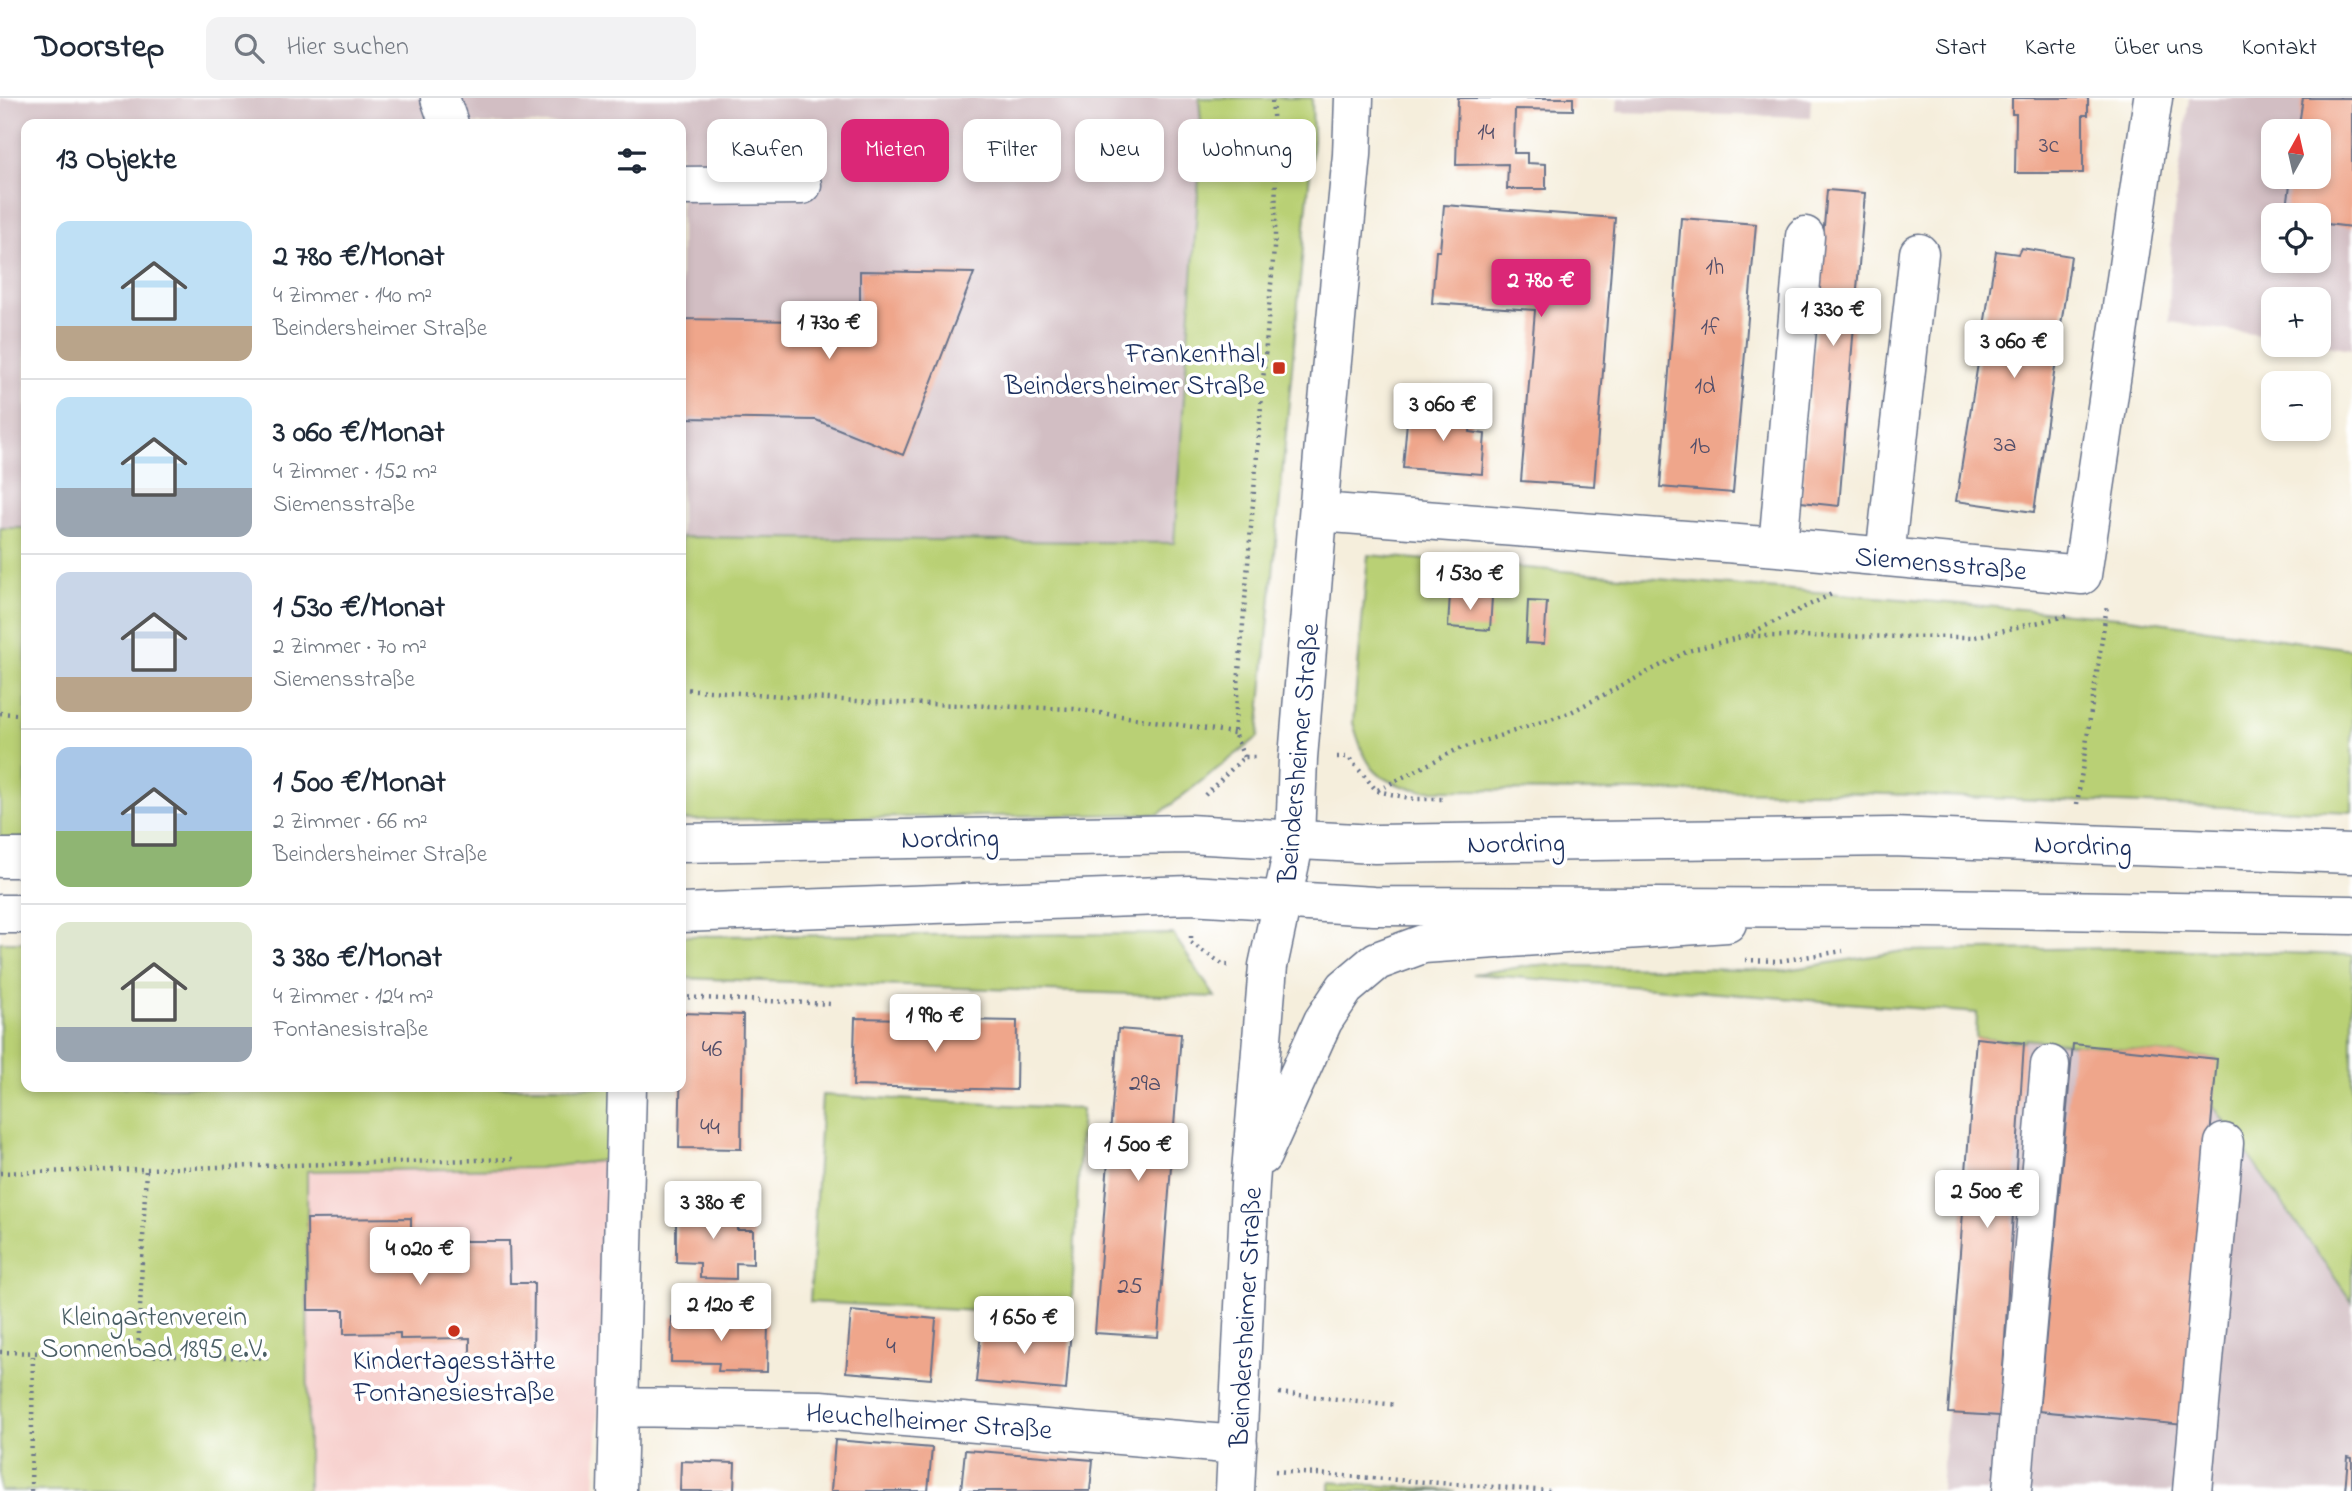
<!DOCTYPE html>
<html lang="de">
<meta charset="utf-8">
<style>
body{margin:0;font-family:"Indie Flower",sans-serif;background:#f2f2f3;color:#1f2937;height:100vh;display:flex;flex-direction:column;font-size:26px;white-space:nowrap}
*{box-sizing:border-box;margin:0}
p{font-size:23px;color:#747a83}
.icon{flex:none;width:38px;height:38px;fill:none;stroke:currentColor;stroke-width:2;stroke-linecap:round;stroke-linejoin:round}
.map{position:relative;flex:1;overflow:hidden}
.side{position:absolute;left:21px;top:21px;width:665px;height:973px;display:flex;flex-direction:column;background:#fff;border-radius:14px;box-shadow:0 4px 10px #0003}
.side>*{flex:none}
.banner{position:absolute;left:707px;top:21px;width:665px;height:63px;display:flex;gap:14px}
.needle{width:46px;rotate:8deg}
.buttons{position:absolute;left:2261px;top:21px;display:grid;gap:14px}
.buttons a{display:grid;place-items:center;width:70px;height:70px;border-radius:14px;background:#fff;box-shadow:0 4px 10px #0003;font-size:35px}
.price{position:absolute;translate:-50% -60px;padding:0 16px;border-radius:7px;background:#fff;color:#222;font-size:23px;line-height:46px;filter:drop-shadow(0 2px 4px #0008)}
.price::after{content:'';position:absolute;left:50%;top:42px;width:21px;height:16px;margin-left:-10px;background:inherit;clip-path:polygon(0 0,100% 0,50% 100%)}
.price.on{background:#db2777;color:#fff}
ul{padding:0;list-style:none}
li{display:flex;align-items:center;gap:21px;height:175px;padding:0 35px}
li+li{border-top:2px solid #e0e1e3}
li span{display:grid;place-items:center;flex:none;width:196px;height:140px;border-radius:14px;color:#555}
li>.icon{margin-inline-start:auto}
span .icon{width:84px;height:84px;fill:#fffc;stroke-width:1}
li b{font-size:30px}
h2{display:flex;justify-content:space-between;align-items:center;height:84px;padding:0 35px;font-size:30px}
.pill{padding:0 24px;border-radius:14px;background:#fff;box-shadow:0 4px 10px #0003;font-size:24px;line-height:63px}
.pill.on{background:#db2777;color:#fff}
header{display:flex;align-items:center;gap:42px;box-sizing:border-box;height:98px;padding:0 35px;background:#fff;border-bottom:2px solid #e0e1e3}
header strong{font-size:33px}
nav{display:flex;gap:38px;margin-inline-start:auto;font-size:24px}
.search{width:490px;height:63px;background:#f2f2f3;display:flex;align-items:center;gap:18px;box-sizing:border-box;padding:0 24px;border-radius:14px;color:#747a83;font-size:26px}
.map>svg:first-child{display:block}
.built{fill:#f7d0cd}
.industrial{fill:#d2bec3;fill-rule:evenodd}
.green{fill:#b9d075;stroke:#6a806a;stroke-width:2}
.building{fill:#efa68b}
.lines{fill:none;stroke-linecap:round;stroke-linejoin:round}
.minor-casing{stroke:#67728a;stroke-width:41}
.major-casing{stroke:#67728a;stroke-width:41}
.path{stroke:#67728a;stroke-width:4.5;stroke-dasharray:2 5;stroke-linecap:butt}
.minor{stroke:#fff;stroke-width:38}
.major{stroke:#fff;stroke-width:38}
.poi-dot{fill:#c8321e;stroke:#fff;stroke-width:2.5}
.labels{text-anchor:middle;stroke-width:7;stroke-linejoin:round;paint-order:stroke}
.number-label{font-size:24px;fill:#504d69}
.poi-label{font-size:28px;fill:#1b2f5e;stroke:#fff;text-anchor:end}
.street-label{font-size:28px;fill:#1b2f5e;stroke:#fff}
.park-label{font-size:28px;fill:#4a5f65;stroke:#fff}
</style>
<header>
<strong>Doorstep</strong>
<div class="search"><svg class="icon" aria-label="search" viewBox="0 0 24 24"><circle cx="10" cy="10" r="6"/><path d="M15 15l6 6"/></svg>Hier suchen</div>
<nav><a>Start</a><a>Karte</a><a>Über uns</a><a>Kontakt</a></nav>
</header>
<div class="map">
<svg width="2352" height="1393" viewBox="0 0 2352 1393">
<rect width="100%" height="100%" fill="#fff"/>
<filter id="ink" filterUnits="userSpaceOnUse"><feTurbulence type="fractalNoise" baseFrequency=".0143" numOctaves="2"/><feDisplacementMap in="SourceGraphic" scale="14" xChannelSelector="R" yChannelSelector="G"/><feConvolveMatrix kernelMatrix="1 2 1 2 8 2 1 2 1" color-interpolation-filters="sRGB"/></filter>
<filter id="wash" filterUnits="userSpaceOnUse"><feTurbulence type="fractalNoise" baseFrequency=".00686" numOctaves="4" result="noise"/><feDisplacementMap in="SourceGraphic" scale="28" xChannelSelector="R" yChannelSelector="G"/><feGaussianBlur stdDeviation="1.57" result="paint"/><feColorMatrix in="noise" values="0 0 0 0 0 0 0 0 0 0 0 0 0 0 0 0 0 1.4 0 .05"/><feComposite in="paint" operator="in"/></filter>
<g filter="url(#wash)">
<rect width="100%" height="100%" fill="#f5eedc"/>
<!-- built -->
<path class="built" d="M608,1062L595,1393H308L307,1073L538,1070Z"/>
<!-- industrial -->
<path class="industrial" d="M0,0H1199L1202,36L1174,445L681,439V26H26V430H0Z
M1618,0H1811L1810,19L1617,14Z
M2189,0H2352V251L2319,246V201H2273V239L2169,224L2171,136ZM2273,33H2319V79H2273ZM2273,117H2319V163H2273Z
M1976,940L2024,944V941L2217,961L2212,1006L2352,1204V1393H1941Z"/>
<!-- green -->
<path class="green" d="M1199,0H1312L1313,42L1258,639L1159,716L681,722V439L1174,445L1202,36Z
M0,430H26V740L0,741Z
M1368,457L2129,520L2352,551V714L1834,694L1421,692C1374,685 1366,668 1353,625Z
M1173,836L1215,899L681,880V838Z
M0,844H26V989H641L608,1062L538,1070L307,1073L308,1393H0Z
M2124,850L2352,857V1204L2212,1006L2216,961L2025,941L2024,944L1976,940L1977,915L1473,876L1535,867L1781,873L1903,853Z
M822,997L1082,1011L1071,1218L810,1204Z
M1330,1384L1455,1393H1330Z"/>
<g id="blocks">
<!-- building -->
<path class="building" d="M1458,0H1573V12L1515,11L1514,55H1527V65L1546,66V91H1507L1508,66L1456,67Z
M2012,0H2088V17H2083V75H2015L2016,16H2012Z
M2303,0H2352V129L2319,125V117H2286L2291,79H2319V33H2298Z
M1827,92L1865,95L1839,408L1801,404Z
M1444,107L1615,120L1594,388L1521,383L1535,212L1432,205L1436,153H1440Z
M1681,120L1756,126L1733,395L1660,389Z
M2021,150L2071,158L2034,414L1956,403L1996,153L2018,156Z
M860,173L974,175L903,357L816,322L681,320V221L860,224Z
M1408,312L1472,318L1470,334L1485,336L1482,376L1403,370Z
M1450,496L1492,499L1490,532L1448,529Z
M1528,503L1547,504L1544,546L1526,545Z
M682,915L743,917L741,1051L679,1050Z
M855,920L1017,923L1016,992L853,988Z
M1118,931L1181,936L1158,1239L1095,1235Z
M1976,940L2024,945L2000,1318L1948,1315Z
M2073,946L2217,961L2184,1327L2039,1313Z
M676,1110L737,1111V1132H753V1166L736,1165V1181L700,1180V1165L676,1164Z
M411,1120V1143H509L510,1185H534L533,1264H470V1240L400,1241V1235L344,1236V1212H308L307,1121Z
M851,1213L936,1221L931,1281L846,1274Z
M672,1219L724,1220V1224H768L767,1274L718,1273L719,1265L671,1264Z
M982,1224L1071,1231L1066,1292L976,1284Z
M835,1342L932,1350L928,1393H831Z
M965,1352L1093,1362L1090,1393H961Z
M2348,1359L2352,1360V1393H2345Z
M681,1363L735,1365L734,1393H680Z"/>
</g>
</g>
<g filter="url(#ink)">
<use href="#blocks" fill-opacity="0" stroke="#67728a" stroke-width="2"/>
<g class="lines">
<defs>
<path id="minor" d="M440,0L449,26
M681,88L802,87
M1319,414L1778,449L2082,477L2153,0
M1778,449L1805,138
M1885,459L1919,155
M1262,1058L1323,923L1345,890L1377,863L1423,846L1727,825
M619,1309L820,1312L1238,1347
M617,1393L627,989
M1235,1393L1250,1086L1268,868L1295,742L1298,660L1324,345L1352,57L1354,0
M2012,1393L2050,967
M2192,1393L2224,1045"/>
<path id="major" d="M681,745L1188,736L1375,746L1892,739L2352,756
M0,760H26
M681,815L1190,797L1374,808L1930,810L2352,817
M0,816H26"/>
</defs>
<!-- minor casing -->
<use href="#minor" class="minor-casing"/>
<!-- major casing -->
<use href="#major" class="major-casing"/>
<!-- path -->
<path class="path" d="M1747,537L1834,495
M681,591L872,604L1074,611L1234,635
M0,615L26,617
M1244,659L1234,635L1275,138L1276,62L1272,0
M1337,659H1348L1377,693L1414,701H1442
M1378,692L1456,652L1569,615L1688,553L1745,538L1974,539L2066,518
M1205,697L1244,659H1258
M2077,706L2107,508
M1191,838V845L1224,867H1228
M1745,862L1779,863L1843,853
M681,899L831,906
M0,1075L513,1061
M0,1254L270,1260
M138,1257L146,1070
M1279,1295L1397,1307
M1275,1373L1550,1393
M31,1393L33,1255"/>
<!-- minor -->
<use href="#minor" class="minor"/>
<!-- major -->
<use href="#major" class="major"/>
</g>
</g>
<!-- markers -->
<g class="poi-dot">
<rect x="1272" y="263" width="14" height="14" rx="3.5"/>
<circle cx="454" cy="1233" r="7"/>
</g>
<g class="labels">
<!-- number labels -->
<g class="number-label">
<text x="1486" y="41">14</text>
<text x="2049" y="54">3c</text>
<text x="1715" y="176">1h</text>
<text x="1710" y="236">1f</text>
<text x="1705" y="295">1d</text>
<text x="2005" y="353">3a</text>
<text x="1700" y="355">1b</text>
<text x="712" y="958">46</text>
<text x="1145" y="992">29a</text>
<text x="710" y="1036">44</text>
<text x="1130" y="1195">25</text>
<text x="891" y="1255">4</text>
</g>
<!-- poi labels -->
<g class="poi-label">
<text x="1265" y="264">Frankenthal,<tspan x="1265" dy="32">Beindersheimer Straße</tspan></text>
<text x="454" y="1271" text-anchor="middle">Kindertagesstätte<tspan x="454" dy="32">Fontanesiestraße</tspan></text>
</g>
<!-- street labels -->
<g class="street-label">
<text transform="translate(1941 464) rotate(5)" y="10">Siemensstraße</text>
<text transform="translate(1297 655) rotate(-85)" y="10">Beindersheimer Straße</text>
<text transform="translate(950 739) rotate(-1)" y="10">Nordring</text>
<text transform="translate(1516 744) rotate(-1)" y="10">Nordring</text>
<text transform="translate(2083 746) rotate(2)" y="10">Nordring</text>
<text transform="translate(1244 1219) rotate(-87)" y="10">Beindersheimer Straße</text>
<text transform="translate(929 1322) rotate(4)" y="10">Heuchelheimer Straße</text>
</g>
<!-- park labels -->
<g class="park-label">
<text x="154" y="1227">Kleingartenverein<tspan x="154" dy="32">Sonnenbad 1895 e.V.</tspan></text>
</g>
</g>
</svg>
<div class="buttons">
<a><svg class="needle" viewBox="-14 -14 28 28"><path d="M0-13l5 13h-10z" fill="#e53935"/><path d="M0 13l5-13h-10z" fill="#747a83"/></svg></a>
<a><svg class="icon" aria-label="locate" viewBox="0 0 24 24"><circle cx="12" cy="12" r="6"/><path d="M12 2v4M12 18v4M2 12h4M18 12h4"/></svg></a>
<a>+</a>
<a>−</a>
</div>
<b class="price on" style="left:1541px;top:221px">2 780 €</b>
<b class="price" style="left:1833px;top:250px">1 330 €</b>
<b class="price" style="left:829px;top:263px">1 730 €</b>
<b class="price" style="left:2014px;top:282px">3 060 €</b>
<b class="price" style="left:1443px;top:345px">3 060 €</b>
<b class="price" style="left:1470px;top:514px">1 530 €</b>
<b class="price" style="left:935px;top:956px">1 990 €</b>
<b class="price" style="left:1138px;top:1085px">1 500 €</b>
<b class="price" style="left:1987px;top:1132px">2 500 €</b>
<b class="price" style="left:713px;top:1143px">3 380 €</b>
<b class="price" style="left:420px;top:1189px">4 020 €</b>
<b class="price" style="left:721px;top:1245px">2 120 €</b>
<b class="price" style="left:1024px;top:1258px">1 650 €</b>
<div class="banner">
<a class="pill">Kaufen</a>
<a class="pill on">Mieten</a>
<a class="pill">Filter</a>
<a class="pill">Neu</a>
<a class="pill">Wohnung</a>
</div>
<section class="side">
<h2>13 Objekte<svg class="icon" aria-label="filters" viewBox="0 0 24 24"><path d="M4 7h16M4 17h16"/><circle cx="9" cy="7" r="2"/><circle cx="15" cy="17" r="2"/></svg></h2>
<ul>
<li><span style="background:linear-gradient(#bfe0f5 75%,#b9a48a 0)"><svg class="icon" aria-label="home" viewBox="0 0 24 24"><path d="M3 11l9-7 9 7M6 9v11h12V9"/></svg></span><div><b>2 780 €/Monat</b><p>4 Zimmer · 140 m²</p><p>Beindersheimer Straße</p></div></li>
<li><span style="background:linear-gradient(#bfe0f5 65%,#9aa5b1 0)"><svg class="icon" aria-label="home" viewBox="0 0 24 24"><path d="M3 11l9-7 9 7M6 9v11h12V9"/></svg></span><div><b>3 060 €/Monat</b><p>4 Zimmer · 152 m²</p><p>Siemensstraße</p></div></li>
<li><span style="background:linear-gradient(#c9d6e8 75%,#b9a48a 0)"><svg class="icon" aria-label="home" viewBox="0 0 24 24"><path d="M3 11l9-7 9 7M6 9v11h12V9"/></svg></span><div><b>1 530 €/Monat</b><p>2 Zimmer · 70 m²</p><p>Siemensstraße</p></div></li>
<li><span style="background:linear-gradient(#a9c7e8 60%,#8fb573 0)"><svg class="icon" aria-label="home" viewBox="0 0 24 24"><path d="M3 11l9-7 9 7M6 9v11h12V9"/></svg></span><div><b>1 500 €/Monat</b><p>2 Zimmer · 66 m²</p><p>Beindersheimer Straße</p></div></li>
<li><span style="background:linear-gradient(#dfe7d0 75%,#9aa5b1 0)"><svg class="icon" aria-label="home" viewBox="0 0 24 24"><path d="M3 11l9-7 9 7M6 9v11h12V9"/></svg></span><div><b>3 380 €/Monat</b><p>4 Zimmer · 124 m²</p><p>Fontanesistraße</p></div></li>
</ul>
</section>
</div>
